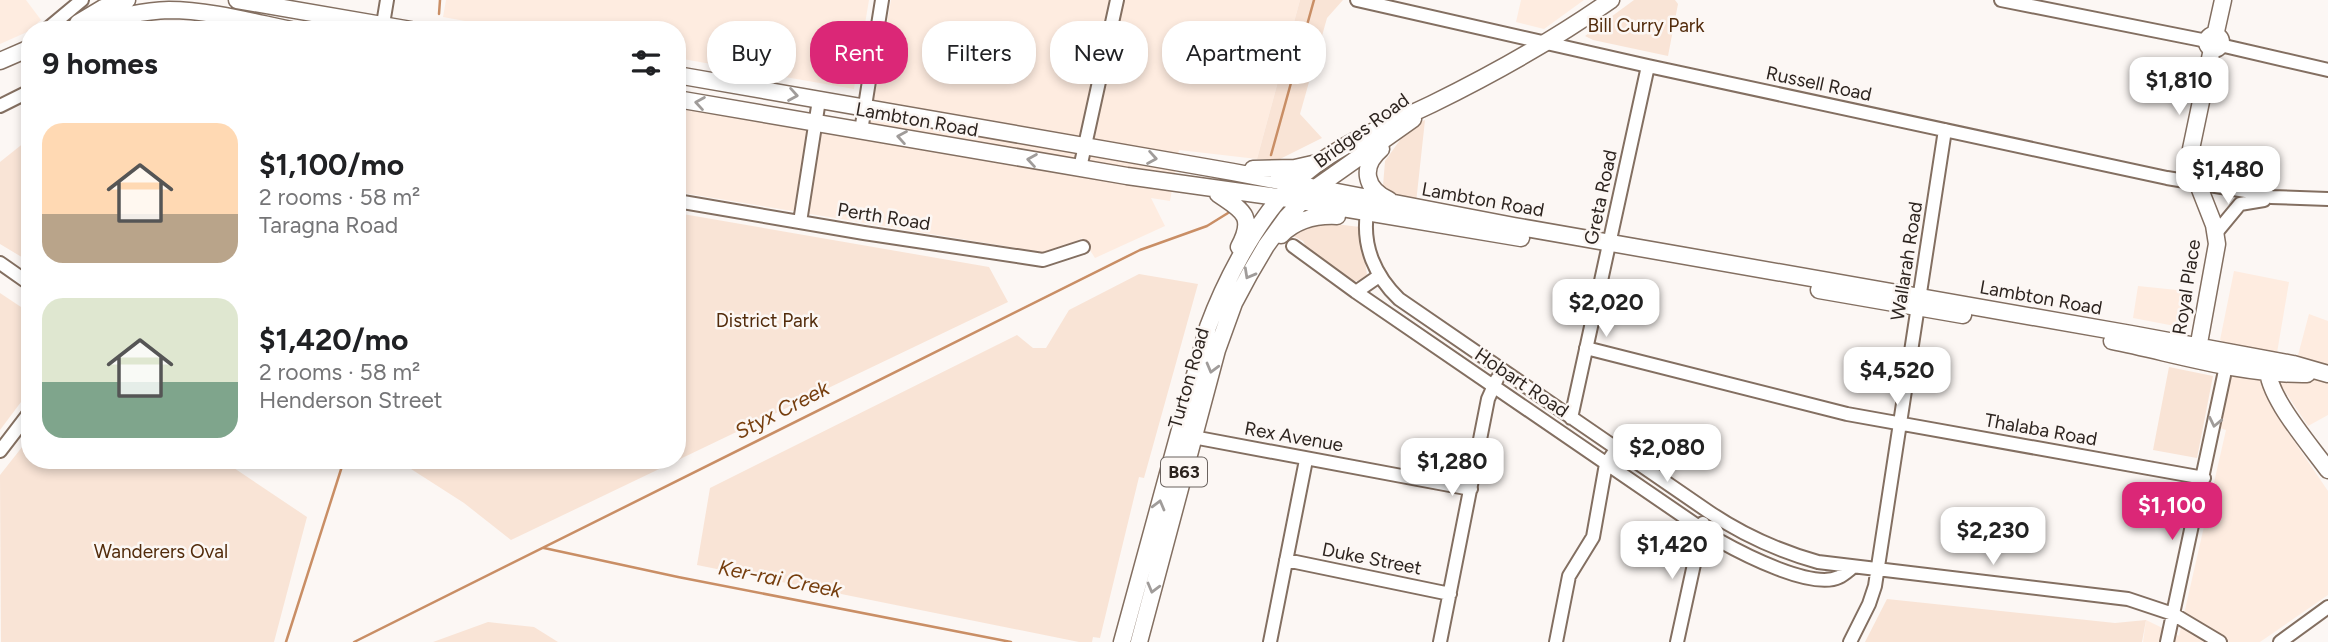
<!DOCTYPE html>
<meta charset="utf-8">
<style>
body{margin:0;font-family:Figtree,sans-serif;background:#f2f2f2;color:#202124;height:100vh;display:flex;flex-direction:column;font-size:26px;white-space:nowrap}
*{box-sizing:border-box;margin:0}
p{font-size:23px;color:#757577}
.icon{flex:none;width:38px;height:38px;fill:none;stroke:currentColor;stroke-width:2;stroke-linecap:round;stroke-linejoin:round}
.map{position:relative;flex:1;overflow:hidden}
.sheet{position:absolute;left:21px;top:21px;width:665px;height:448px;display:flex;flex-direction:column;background:#fff;border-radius:28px;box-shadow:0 4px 10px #0003}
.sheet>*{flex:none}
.top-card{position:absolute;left:707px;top:21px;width:665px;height:63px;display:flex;gap:14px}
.price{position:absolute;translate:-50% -60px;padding:0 16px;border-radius:14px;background:#fff;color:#222;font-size:23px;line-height:46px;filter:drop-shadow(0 2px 4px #0008)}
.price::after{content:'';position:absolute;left:50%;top:42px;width:21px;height:16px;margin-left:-10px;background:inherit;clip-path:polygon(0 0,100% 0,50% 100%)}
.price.current{background:#db2777;color:#fff}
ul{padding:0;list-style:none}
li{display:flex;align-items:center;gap:21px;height:175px;padding:0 21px}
li span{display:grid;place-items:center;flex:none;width:196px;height:140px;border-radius:21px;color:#555}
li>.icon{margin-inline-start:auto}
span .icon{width:84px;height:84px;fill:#fffc;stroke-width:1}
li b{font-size:30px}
h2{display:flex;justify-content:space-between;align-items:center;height:84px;padding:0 21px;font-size:30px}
.chip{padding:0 24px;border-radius:28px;background:#fff;box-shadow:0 4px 10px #0003;font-size:24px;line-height:63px}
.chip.current{background:#db2777;color:#fff}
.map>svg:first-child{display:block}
.built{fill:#feece0}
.green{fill:#f9e4d6}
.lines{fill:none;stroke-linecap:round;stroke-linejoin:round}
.stream{stroke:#c98e65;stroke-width:2.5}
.minor-casing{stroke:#836f61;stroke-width:16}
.major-casing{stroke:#836f61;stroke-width:19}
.minor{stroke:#fff;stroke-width:12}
.major{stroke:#fff;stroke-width:16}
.oneway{stroke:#a09c9a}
.labels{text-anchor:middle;stroke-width:5;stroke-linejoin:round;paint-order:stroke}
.shield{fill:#fcf7f4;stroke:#6b635f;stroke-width:2}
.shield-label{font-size:18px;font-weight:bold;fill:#2d241f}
.park-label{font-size:19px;fill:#522b0b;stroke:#fcf7f4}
.street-label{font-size:19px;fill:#2d241f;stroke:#fcf7f4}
.water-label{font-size:21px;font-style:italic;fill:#763e0e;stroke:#fcf7f4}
</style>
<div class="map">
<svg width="2328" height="642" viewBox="0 0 2328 642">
<rect width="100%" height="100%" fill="#fcf7f4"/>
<!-- built -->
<path class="built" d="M0,0H26L41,20L27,32L0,44Z
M446,0H869L854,89L677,58V30H514L443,17Z
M891,0H1300L1257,159L1179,150L1170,201L1151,198L1165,226L1095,258L1082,238L1053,254L677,192V106L867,138Z
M1521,0H1584L1544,29L1516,22Z
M2234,271L2289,282L2269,400L2276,412L2275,413L2328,491V595L2260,642H2143L2146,620L2179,636L2226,430L2220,428L2237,351L2220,340Z
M2138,286L2187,291L2180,327L2133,318Z
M2309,314L2328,321V415L2308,426L2280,384L2293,374Z"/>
<!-- green -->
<path class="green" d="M1300,0H1343L1327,18L1300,114L1322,138L1280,159H1257Z
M1634,0H1675L1678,4L1668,56L1593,40L1585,36Z
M1425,120L1416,203L1402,202L1383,186L1385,161L1410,126Z
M30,138V262L0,244V162Z
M677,213L989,267L1008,302L511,540L464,503L397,460H677Z
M1318,222L1360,227L1367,275L1362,280L1352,282L1308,250L1303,241L1291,235Z
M1139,274L1198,284L1144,478L1139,477L1100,638L1093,637L1092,642H1079L697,565L710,488L1017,335L1033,348H1046L1069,310Z
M0,293L30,313V390L0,430Z
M2169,367L2213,376L2197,458L2153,450Z
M30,437V460H222L307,517L274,642H1L0,475Z
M1887,599L2115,623L2146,620L2142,642H1865Z
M488,622L534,627L558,642H433Z"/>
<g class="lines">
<!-- stream -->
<path class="stream" d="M439,14L440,0
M1271,155L1314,0
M544,548L678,577L1011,642
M286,642L344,460
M354,642L1140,250L1207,226L1228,213"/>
<defs>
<path id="minor" d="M1357,0L1648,66L2167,178L2264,194L2271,197L2328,199
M2001,0L2207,41
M46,30L82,0
M382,30L387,0
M2220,45L2328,70
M0,106L30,91
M861,131L882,0
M1080,168L1117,0
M677,201L864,233L1043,260L1083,247
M1367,213C1362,246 1375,276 1399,299L1709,512C1743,535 1779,551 1818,562L2128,599L2173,614L2220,642
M800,222L819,100
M2216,233L2240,204L2264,200
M1293,246L1356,292L1718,540C1743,554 1812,590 1839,577C1844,575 1849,570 1853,567
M0,263L30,284
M1356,292L1379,276
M1586,348L1847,414L2204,478
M1571,418L1648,66
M1193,437L1471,489
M0,451L30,412
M1286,560L1450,594
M1270,642L1306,460
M1440,642L1488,399L1497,379
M1556,642L1569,576L1593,537L1606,464L1617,448
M1677,642L1703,523
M1850,642L1869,604L1875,586L1945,130
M2167,642L2226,366
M2280,642L2328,607"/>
<path id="major" d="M237,0L411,30
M78,23L103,8L127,0
M69,30C102,22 135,11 169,10C209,10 252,22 291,30
M2207 42a7 7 0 1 1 14 0a7 7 0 1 1-14 0Z
M2215,36L2223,0
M0,61L30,48
M677,75L1233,172L1514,226L2131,334L2293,364L2328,374
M677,99L1127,176L1270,196L1521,238
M1381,149C1360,167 1365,189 1389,200
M1253,169L1295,168L1317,163
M1218,194C1241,210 1256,215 1239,247
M1281,235C1297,219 1316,215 1337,216
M1819,290L1963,315
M2112,341C2177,354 2241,375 2307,374
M2197,354L2217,244L2214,225L2192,169L2191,149L2212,49
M2268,365C2264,393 2311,446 2328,470
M1122,642L1208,327C1225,281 1256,221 1291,186C1330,147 1384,127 1432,104C1495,73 1554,40 1611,0
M1139,642L1217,350L1234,303L1249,275L1266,246L1287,217L1314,189L1413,119"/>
</defs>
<!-- minor casing -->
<use href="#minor" class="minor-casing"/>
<!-- major casing -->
<use href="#major" class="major-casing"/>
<!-- minor -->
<use href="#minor" class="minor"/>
<!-- major -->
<use href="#major" class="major"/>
</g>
<!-- one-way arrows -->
<defs><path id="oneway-chevron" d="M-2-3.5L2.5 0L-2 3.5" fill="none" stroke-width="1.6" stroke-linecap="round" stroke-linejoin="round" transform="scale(1.75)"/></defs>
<g class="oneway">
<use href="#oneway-chevron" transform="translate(793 95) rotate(10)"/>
<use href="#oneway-chevron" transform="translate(700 103) rotate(-171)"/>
<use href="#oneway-chevron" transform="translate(902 137) rotate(-170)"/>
<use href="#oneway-chevron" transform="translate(1152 158) rotate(10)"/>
<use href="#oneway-chevron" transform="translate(1032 160) rotate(-171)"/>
<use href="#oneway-chevron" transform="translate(1249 274) rotate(119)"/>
<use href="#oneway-chevron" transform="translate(1212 368) rotate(105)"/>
<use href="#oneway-chevron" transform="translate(2215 422) rotate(102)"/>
<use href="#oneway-chevron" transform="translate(1159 505) rotate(-75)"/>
<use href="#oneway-chevron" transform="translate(1153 588) rotate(105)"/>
</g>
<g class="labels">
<!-- shield labels -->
<rect class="shield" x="1161" y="457.5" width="46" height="29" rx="5"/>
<g class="shield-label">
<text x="1184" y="478">B63</text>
</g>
<!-- park labels -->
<g class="park-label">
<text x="1646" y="32">Bill Curry Park</text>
<text x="767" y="327">District Park</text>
<text x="161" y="558">Wanderers Oval</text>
</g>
<!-- street labels -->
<g class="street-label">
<text transform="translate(1819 83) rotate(12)" y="7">Russell Road</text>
<text transform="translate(917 119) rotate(10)" y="7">Lambton Road</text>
<text transform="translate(1361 130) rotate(-36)" y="7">Bridges Road</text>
<text transform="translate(1600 197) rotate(-78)" y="7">Greta Road</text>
<text transform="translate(1483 199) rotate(10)" y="7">Lambton Road</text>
<text transform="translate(884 216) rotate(9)" y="7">Perth Road</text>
<text transform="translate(1906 261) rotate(-81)" y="7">Wallarah Road</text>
<text transform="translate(2186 287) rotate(-81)" y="7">Royal Place</text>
<text transform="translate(2041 297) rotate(10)" y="7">Lambton Road</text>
<text transform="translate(1188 378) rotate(-74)" y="7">Turton Road</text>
<text transform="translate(1522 382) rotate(34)" y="7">Hobart Road</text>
<text transform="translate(2041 429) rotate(10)" y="7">Thalaba Road</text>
<text transform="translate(1294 436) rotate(10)" y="7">Rex Avenue</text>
<text transform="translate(1372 558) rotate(11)" y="7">Duke Street</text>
</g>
<!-- water labels -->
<g class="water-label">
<text transform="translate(782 410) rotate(-27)" y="7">Styx Creek</text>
<text transform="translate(780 579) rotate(11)" y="7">Ker-rai Creek</text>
</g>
</g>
</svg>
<b class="price" style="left:2179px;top:117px">$1,810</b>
<b class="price" style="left:2228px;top:206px">$1,480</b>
<b class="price" style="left:1606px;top:339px">$2,020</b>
<b class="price" style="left:1897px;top:407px">$4,520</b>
<b class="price" style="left:1667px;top:484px">$2,080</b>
<b class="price" style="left:1452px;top:498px">$1,280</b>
<b class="price current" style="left:2172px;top:542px">$1,100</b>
<b class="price" style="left:1993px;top:567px">$2,230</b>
<b class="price" style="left:1672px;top:581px">$1,420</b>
<div class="top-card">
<a class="chip">Buy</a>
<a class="chip current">Rent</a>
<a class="chip">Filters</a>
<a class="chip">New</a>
<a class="chip">Apartment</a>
</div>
<section class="sheet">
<h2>9 homes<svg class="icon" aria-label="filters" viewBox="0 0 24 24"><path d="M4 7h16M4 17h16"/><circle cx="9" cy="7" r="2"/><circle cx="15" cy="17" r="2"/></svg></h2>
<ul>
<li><span style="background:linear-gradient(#ffd9b3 65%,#b9a48a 0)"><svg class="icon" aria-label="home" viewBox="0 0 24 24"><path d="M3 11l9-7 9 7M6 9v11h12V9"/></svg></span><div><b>$1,100/mo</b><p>2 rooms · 58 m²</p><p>Taragna Road</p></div></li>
<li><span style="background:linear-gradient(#dfe7d0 60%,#7fa58c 0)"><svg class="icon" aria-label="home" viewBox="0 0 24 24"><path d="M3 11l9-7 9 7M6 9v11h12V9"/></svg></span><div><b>$1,420/mo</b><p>2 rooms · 58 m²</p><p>Henderson Street</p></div></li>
</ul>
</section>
</div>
